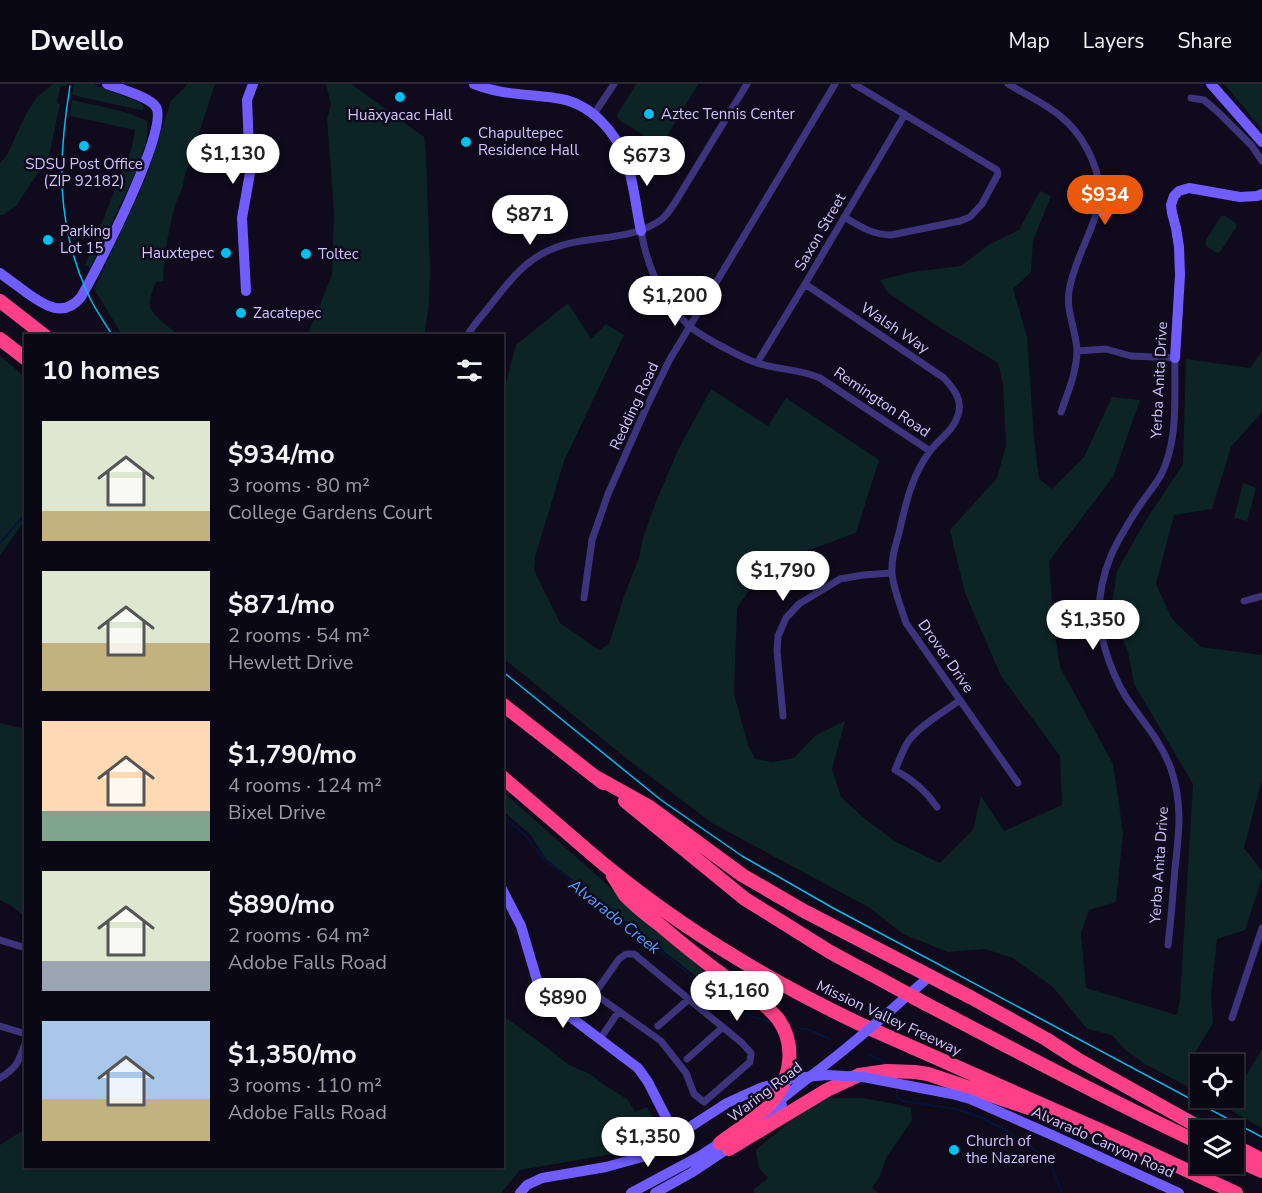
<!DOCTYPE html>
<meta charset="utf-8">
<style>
body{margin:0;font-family:"Nunito Sans",sans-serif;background:#14111e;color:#f1f3f6;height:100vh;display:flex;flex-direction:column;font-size:22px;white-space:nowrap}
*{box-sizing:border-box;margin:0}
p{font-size:20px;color:#9a9aa0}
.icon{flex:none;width:33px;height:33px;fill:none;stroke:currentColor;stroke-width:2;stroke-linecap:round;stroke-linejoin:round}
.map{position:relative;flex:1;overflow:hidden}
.sheet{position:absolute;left:24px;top:250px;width:480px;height:834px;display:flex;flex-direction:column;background:#0b0815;border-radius:0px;box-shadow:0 2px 4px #0004,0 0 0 2px #2b2934}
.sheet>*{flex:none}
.tools{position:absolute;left:1190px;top:970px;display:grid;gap:12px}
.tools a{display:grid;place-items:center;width:54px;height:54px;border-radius:0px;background:#0b0815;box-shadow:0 2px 4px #0004,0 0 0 2px #2b2934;font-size:30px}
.price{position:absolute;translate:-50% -51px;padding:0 14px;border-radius:21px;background:#fff;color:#222;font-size:20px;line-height:39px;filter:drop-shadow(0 2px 3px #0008)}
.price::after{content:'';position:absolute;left:50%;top:36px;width:18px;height:14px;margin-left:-9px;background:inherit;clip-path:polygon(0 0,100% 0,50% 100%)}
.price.current{background:#ea580c;color:#fff}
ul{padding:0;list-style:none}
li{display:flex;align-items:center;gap:18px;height:150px;padding:0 18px}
li span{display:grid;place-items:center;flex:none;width:168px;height:120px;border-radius:0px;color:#555}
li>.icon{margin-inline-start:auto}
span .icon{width:72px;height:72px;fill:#fffc;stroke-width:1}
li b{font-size:26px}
h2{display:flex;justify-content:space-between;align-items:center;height:72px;padding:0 18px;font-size:26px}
header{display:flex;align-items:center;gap:36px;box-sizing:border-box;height:84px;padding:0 30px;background:#0b0815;border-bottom:2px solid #2b2934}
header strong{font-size:28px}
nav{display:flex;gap:33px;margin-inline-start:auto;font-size:21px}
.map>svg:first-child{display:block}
.green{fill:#0d2426}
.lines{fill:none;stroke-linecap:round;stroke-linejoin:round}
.stream{stroke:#071439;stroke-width:2}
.street{stroke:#3e347d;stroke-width:7}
.secondary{stroke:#715cff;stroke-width:10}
.highway{stroke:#ff4088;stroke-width:14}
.tram{stroke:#00c0f0;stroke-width:1.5}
.secondary-bridge{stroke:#715cff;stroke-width:10}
.highway-bridge{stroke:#ff4088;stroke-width:14}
.poi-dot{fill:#00c0f0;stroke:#0f0a1c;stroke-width:2}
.labels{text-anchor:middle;stroke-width:5;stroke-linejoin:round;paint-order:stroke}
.poi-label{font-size:15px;fill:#d2c5ff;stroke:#0f0a1c;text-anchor:start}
.street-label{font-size:15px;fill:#d2c5ff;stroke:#0f0a1c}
.water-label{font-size:16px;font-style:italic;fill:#539eff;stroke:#0f0a1c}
</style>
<header>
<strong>Dwello</strong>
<nav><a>Map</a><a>Layers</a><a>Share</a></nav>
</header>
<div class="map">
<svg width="1262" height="1109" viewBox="0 0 1262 1109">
<rect width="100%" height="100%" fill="#0f0a1c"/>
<!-- green -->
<path class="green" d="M53,0H70L60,3L57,19L60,20L49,72L16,122L3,131H0V79L7,71L26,30L37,13Z
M74,0H93L141,19L144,23L143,26H140L72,11Z
M187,0H215L184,94C184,103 180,108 177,116C169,141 164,171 163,197L156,198C153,205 149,214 150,221C150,231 172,245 180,252H123L94,205L146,94L171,17L186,2Z
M326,0H351L424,53L426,71L430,185L429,219L424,252H307L332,191L334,127L327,35L331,21Z
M636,0H698L663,59L658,60L619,36L617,31Z
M1224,0H1262V46L1228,4Z
M72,16C95,22 129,26 148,38L146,59L137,86L90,184L85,181L132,63L135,46L70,32Z
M1040,107L1051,112L1033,157L1031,188L1013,205L1027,253L1034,354L1039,395L1052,405L1084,373L1112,313L1140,316L1113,393L1049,477L1054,544L1060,583L1113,680L1123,748L1116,818L1089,826L1081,849L1086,904L1177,931L1180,915L1193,700L1134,600L1128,568L1111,527L1117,487L1146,436L1183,380L1186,275L1250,284L1262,267V328L1231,363L1212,425L1174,431L1156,500L1172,535L1201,563L1262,571V695L1244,764L1262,787V794L1245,846L1217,855L1211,911L1213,939L1191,975L1203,981H1200V1009L1145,980L1124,965L1112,951L1087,945L1053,903L1013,874L985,865L948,868L903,850L870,824L712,739L627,675L503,574V309L516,261L568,219L591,255L606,240L624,251L564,377L535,473L534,486L560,539L599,566L609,560L624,512L639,474L643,454L655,420L678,366L711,305L768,342L786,314L879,376L856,449L803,468L777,482L754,499L737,524L734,610L748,661L755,675L773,678L794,674L816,651L845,637L832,685L841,713L866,736L896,758L940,779L973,746L981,712L1004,747L1062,721L1060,672L1001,592L965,509L950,446L997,394L1006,361L1003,299L998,279L942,245L888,209L880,196L912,188L961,182L990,160L1019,146Z
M1221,132H1225L1236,139L1237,142L1220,168L1217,169L1206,162L1205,158Z
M0,272L25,293V436L0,471Z
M1243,399L1256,404L1247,437L1234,434Z
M0,639L25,645V833L12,822L0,816Z
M502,707L658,846L762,926H739L546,775L531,751L503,727Z
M503,932L537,956L569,981L590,990L606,1002L627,1015L635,1028L647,1023L659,1047L651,1058L625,1068L520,1086L501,1109H0V1061L25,1045L26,1083H502Z
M1262,965V1044L1209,1014H1233V996L1241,1000Z
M824,1014H863L891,1019L911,1024L912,1036L886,1074L880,1092L872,1104L878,1109H755L753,1106L768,1094L759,1084L756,1066L786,1041Z"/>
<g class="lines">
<!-- stream -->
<path class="stream" d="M0,459L26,429
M502,732L525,751L545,776L722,916C736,927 750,933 768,937
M799,944L807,945L830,955
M869,971L881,976L886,980
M896,1010L898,1014L903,1017L956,1025L980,1033L1004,1045L1049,1076L1062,1109"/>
<!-- street -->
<path class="street" d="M1008,0C1025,10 1044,19 1059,31C1082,49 1097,78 1100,106C1101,114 1097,126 1095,133C1087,158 1073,181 1069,207C1066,228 1076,246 1077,266C1077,287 1068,308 1061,328
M1191,14L1204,16L1218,28L1252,62L1262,77
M594,30L614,0
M844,133C859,142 873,151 891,151L960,137L970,133L982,120L998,90L997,86L854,0
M641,147C647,182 662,216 688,241C697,249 709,255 719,261C731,267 744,275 757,279C778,286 800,285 820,294L930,367
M805,200L944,294C954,305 963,316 958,331C954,346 939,355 930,367C911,393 906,419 899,449C895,463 891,476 892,490C894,507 901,523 906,539L1018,699
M467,252C473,241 482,232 489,223C507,200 524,176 552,165C587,150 630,159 662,135C667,131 672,123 676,117L747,0
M1077,267L1106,265L1131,272L1175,274C1174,313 1179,355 1161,391C1155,401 1147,411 1140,421C1117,456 1099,486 1099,530C1100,559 1115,600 1133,623C1148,644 1162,660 1171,685C1183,721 1179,748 1175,784C1173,810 1171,836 1168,861
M757,279L805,200L905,30
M584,514L592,456L608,410L647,322L670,275L690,242L835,0
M1244,517L1262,512
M783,632L777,567L778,552L786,534L799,520L840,495L863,491L892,489
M937,723C926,707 912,695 895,686C900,675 903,664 910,655C923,639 944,628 960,616
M0,856L26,864
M582,901L661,957L686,989L694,1010L704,1018L750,978L751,969L742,959L634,870H626L619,875L595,909
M1232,934L1262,844
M0,942L26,950
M658,942L689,915
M600,955L619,927
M687,975L723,943
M0,994C19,982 18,978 26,957"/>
<!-- secondary -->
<path class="secondary" d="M474,0C500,11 528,10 555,14C590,18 616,47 627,79C634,100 636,124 641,147
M1211,0L1262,58
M0,189C9,196 18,202 27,209C45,222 64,234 81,213C96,187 170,45 156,23C150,13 118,4 107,0
M246,207L242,134L250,89L247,16L253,0
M1175,274L1180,191L1179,163L1176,144L1172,129L1171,121L1174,112L1179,107L1189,104L1240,113L1257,112L1262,110
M502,805L521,842L539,903L543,911L552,919L638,984L648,998L676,1053
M875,940L930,892
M773,1022C798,1001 825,982 850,961
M752,1045L782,1021
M1052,1051L1179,1109
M520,1109L527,1101L542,1094L606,1083L642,1073L676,1053L693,1041
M631,1109L700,1072L726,1055
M655,1109L691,1089L733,1061"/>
<!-- highway -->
<path class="highway" d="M0,217L45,252
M0,255L26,275
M502,620L603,699
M502,693C537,722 571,753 606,782C684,846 771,898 862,941L1113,1052L1236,1109
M596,693L648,722L742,791L804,827L972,914L1046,955L1077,975L1206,1047
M625,717L745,815L830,868L891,901
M613,792C617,798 621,805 625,811C635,822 648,832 660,841C682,860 705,878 728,895C745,907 765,919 778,935C795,958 792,990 776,1012C765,1029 736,1047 720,1059
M926,920C1017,967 1107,1016 1200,1059
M1233,1061L1262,1076
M729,1065L827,1006L859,991L887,987L915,988L928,990L1029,1024
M1233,1074L1262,1087"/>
<!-- tram -->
<path class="tram" d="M70,2C58,75 56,139 87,208C94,224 104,238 113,252
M502,587L661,716L742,772L833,824L1262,1053"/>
<!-- secondary-bridge -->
<path class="secondary-bridge" d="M850,961L875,940
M693,1041L727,1019L760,1004L794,994L827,991L863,993L952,1010L970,1015L1052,1051"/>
<!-- highway-bridge -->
<path class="highway-bridge" d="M891,901L926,920"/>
</g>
<!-- markers -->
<g class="poi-dot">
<circle cx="400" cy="13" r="6"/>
<circle cx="649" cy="30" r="6"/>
<circle cx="466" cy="58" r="6"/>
<circle cx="84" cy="62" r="6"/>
<circle cx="48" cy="156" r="6"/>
<circle cx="226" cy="169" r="6"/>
<circle cx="306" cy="170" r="6"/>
<circle cx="241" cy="229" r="6"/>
<circle cx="954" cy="1066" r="6"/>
</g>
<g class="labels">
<!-- poi labels -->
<g class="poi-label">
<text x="661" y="35">Aztec Tennis Center</text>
<text x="400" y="36" text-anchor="middle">Huāxyacac Hall</text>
<text x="478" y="54">Chapultepec<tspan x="478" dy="17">Residence Hall</tspan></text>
<text x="84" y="85" text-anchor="middle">SDSU Post Office<tspan x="84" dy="17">(ZIP 92182)</tspan></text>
<text x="60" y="152">Parking<tspan x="60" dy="17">Lot 15</tspan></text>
<text x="214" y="174" text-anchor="end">Hauxtepec</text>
<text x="318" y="175">Toltec</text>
<text x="253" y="234">Zacatepec</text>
<text x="966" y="1062">Church of<tspan x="966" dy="17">the Nazarene</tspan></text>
</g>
<!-- street labels -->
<g class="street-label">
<text transform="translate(820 148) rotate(-60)" y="5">Saxon Street</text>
<text transform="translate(895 244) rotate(34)" y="5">Walsh Way</text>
<text transform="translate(1159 296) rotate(-87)" y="5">Yerba Anita Drive</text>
<text transform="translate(882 318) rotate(34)" y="5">Remington Road</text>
<text transform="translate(634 322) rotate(-65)" y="5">Redding Road</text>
<text transform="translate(946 572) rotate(55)" y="5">Drover Drive</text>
<text transform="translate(1159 781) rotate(-86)" y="5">Yerba Anita Drive</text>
<text transform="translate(889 934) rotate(25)" y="5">Mission Valley Freeway</text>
<text transform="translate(765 1008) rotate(-37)" y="5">Waring Road</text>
<text transform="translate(1103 1058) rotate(24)" y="5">Alvarado Canyon Road</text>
</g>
<!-- water labels -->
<g class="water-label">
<text transform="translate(615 832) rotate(38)" y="6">Alvarado Creek</text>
</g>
</g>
</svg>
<div class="tools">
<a><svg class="icon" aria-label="locate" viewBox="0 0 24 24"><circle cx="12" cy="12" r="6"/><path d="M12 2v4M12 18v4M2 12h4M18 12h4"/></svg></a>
<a><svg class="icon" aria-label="layers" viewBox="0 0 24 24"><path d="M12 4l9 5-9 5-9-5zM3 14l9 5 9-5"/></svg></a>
</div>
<b class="price" style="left:233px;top:101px">$1,130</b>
<b class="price" style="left:647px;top:103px">$673</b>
<b class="price current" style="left:1105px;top:142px">$934</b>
<b class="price" style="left:530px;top:162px">$871</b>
<b class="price" style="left:675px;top:243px">$1,200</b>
<b class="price" style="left:783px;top:518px">$1,790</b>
<b class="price" style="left:1093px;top:567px">$1,350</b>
<b class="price" style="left:737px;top:938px">$1,160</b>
<b class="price" style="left:563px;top:945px">$890</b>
<b class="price" style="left:648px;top:1084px">$1,350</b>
<section class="sheet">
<h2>10 homes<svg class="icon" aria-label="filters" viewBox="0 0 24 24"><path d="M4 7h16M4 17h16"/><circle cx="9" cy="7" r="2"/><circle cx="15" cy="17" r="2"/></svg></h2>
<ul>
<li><span style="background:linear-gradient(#dfe7d0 75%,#c2b280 0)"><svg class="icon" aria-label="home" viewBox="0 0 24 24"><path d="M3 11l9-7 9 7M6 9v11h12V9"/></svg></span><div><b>$934/mo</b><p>3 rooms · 80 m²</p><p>College Gardens Court</p></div></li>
<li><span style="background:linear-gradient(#dfe7d0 60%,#c2b280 0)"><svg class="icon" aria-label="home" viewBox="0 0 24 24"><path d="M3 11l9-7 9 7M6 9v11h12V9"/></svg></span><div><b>$871/mo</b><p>2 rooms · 54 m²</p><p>Hewlett Drive</p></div></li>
<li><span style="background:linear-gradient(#ffd9b3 75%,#7fa58c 0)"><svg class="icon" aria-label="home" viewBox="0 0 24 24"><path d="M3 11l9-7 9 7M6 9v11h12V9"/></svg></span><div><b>$1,790/mo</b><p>4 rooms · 124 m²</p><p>Bixel Drive</p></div></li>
<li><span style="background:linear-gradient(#dfe7d0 75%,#9aa5b1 0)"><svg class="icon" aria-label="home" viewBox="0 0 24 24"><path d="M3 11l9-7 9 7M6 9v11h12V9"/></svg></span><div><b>$890/mo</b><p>2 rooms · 64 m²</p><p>Adobe Falls Road</p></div></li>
<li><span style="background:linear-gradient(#a9c7e8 65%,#c2b280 0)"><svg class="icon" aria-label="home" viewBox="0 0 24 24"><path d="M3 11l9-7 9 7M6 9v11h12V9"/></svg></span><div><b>$1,350/mo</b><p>3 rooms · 110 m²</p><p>Adobe Falls Road</p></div></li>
</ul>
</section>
</div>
